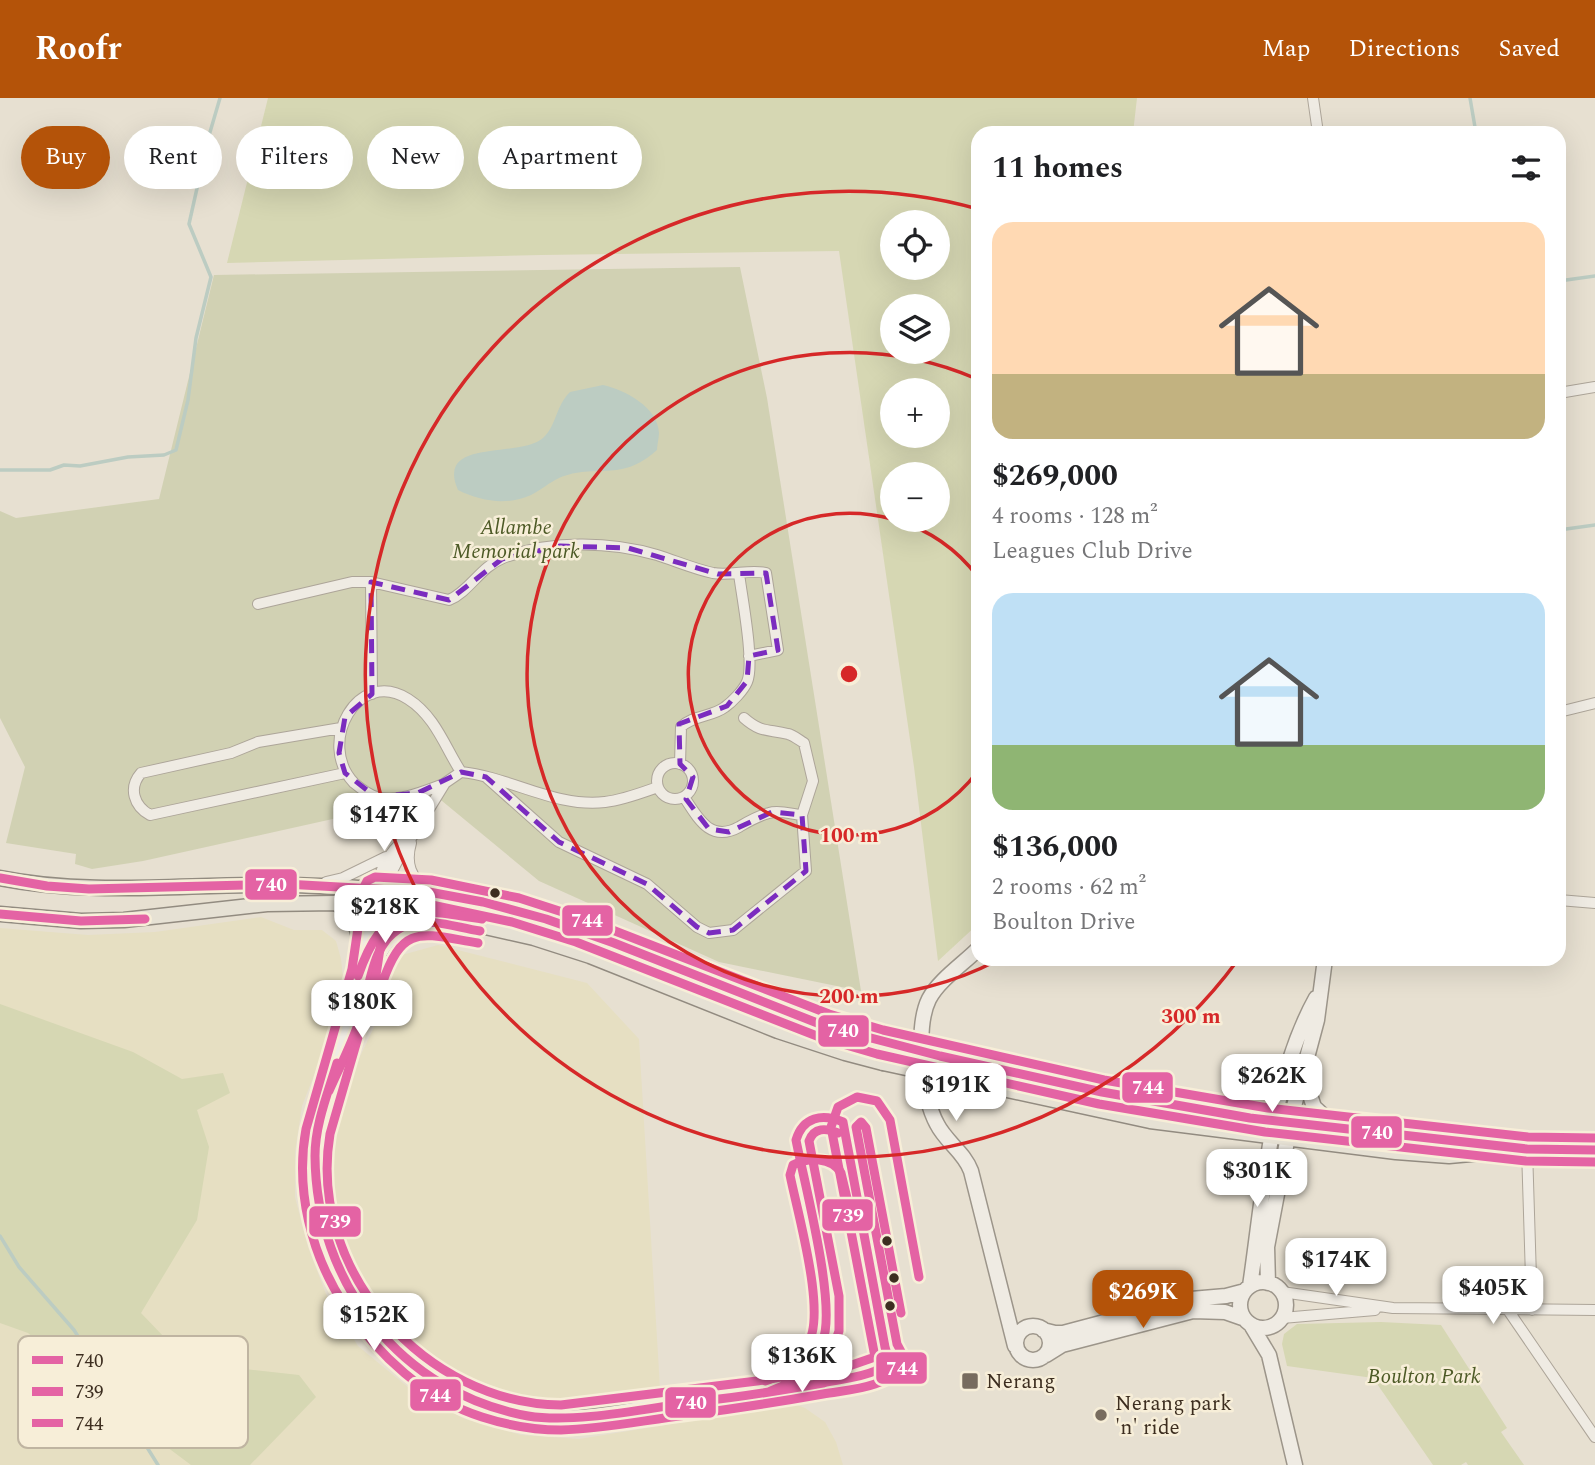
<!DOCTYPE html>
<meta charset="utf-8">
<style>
body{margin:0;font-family:Spectral,serif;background:#f2f2f2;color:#202124;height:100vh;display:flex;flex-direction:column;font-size:26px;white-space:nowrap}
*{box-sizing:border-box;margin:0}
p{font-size:23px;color:#757577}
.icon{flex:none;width:38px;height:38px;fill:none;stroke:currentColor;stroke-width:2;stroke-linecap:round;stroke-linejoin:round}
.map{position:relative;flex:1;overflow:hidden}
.panel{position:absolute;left:971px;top:28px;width:595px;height:840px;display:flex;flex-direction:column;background:#fff;border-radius:21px;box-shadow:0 7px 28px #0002}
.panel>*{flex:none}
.guide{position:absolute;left:21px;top:28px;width:665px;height:63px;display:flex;gap:14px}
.tools{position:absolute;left:880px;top:112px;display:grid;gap:14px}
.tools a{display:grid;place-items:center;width:70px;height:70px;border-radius:50%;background:#fff;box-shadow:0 7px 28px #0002;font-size:35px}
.price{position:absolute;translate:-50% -60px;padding:0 16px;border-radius:14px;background:#fff;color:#222;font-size:23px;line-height:46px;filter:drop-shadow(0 2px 4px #0008)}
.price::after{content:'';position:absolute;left:50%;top:42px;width:21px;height:16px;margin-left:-10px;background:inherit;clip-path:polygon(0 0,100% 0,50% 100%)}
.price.current{background:#b45309;color:#fff}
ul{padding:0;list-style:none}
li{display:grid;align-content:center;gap:14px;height:371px;padding:0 21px}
li span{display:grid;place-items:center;height:217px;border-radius:21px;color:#555}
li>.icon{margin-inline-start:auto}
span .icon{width:126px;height:126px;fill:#fffc;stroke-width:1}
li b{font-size:30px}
h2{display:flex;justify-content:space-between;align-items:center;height:84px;padding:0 21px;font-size:30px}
.chip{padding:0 24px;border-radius:32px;background:#fff;box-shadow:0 7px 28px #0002;font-size:24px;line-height:63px}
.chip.current{background:#b45309;color:#fff}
header{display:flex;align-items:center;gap:42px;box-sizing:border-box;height:98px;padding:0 35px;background:#b45309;color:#fff}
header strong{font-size:33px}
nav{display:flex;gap:38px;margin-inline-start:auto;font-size:24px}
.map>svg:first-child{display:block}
.farmland{fill:#e6dfc2}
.green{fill:#d6d7b3;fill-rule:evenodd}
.cemetery{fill:#d1d1b3}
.water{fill:#bcccc2}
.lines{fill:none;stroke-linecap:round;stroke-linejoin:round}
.stream{stroke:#bcccc2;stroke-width:3.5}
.street-casing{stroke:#ada599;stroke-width:12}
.secondary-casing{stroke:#9c958a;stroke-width:17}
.primary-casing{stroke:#928b80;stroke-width:17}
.street{stroke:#efebe3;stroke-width:10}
.secondary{stroke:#efebe3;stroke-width:14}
.primary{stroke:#e6e1d4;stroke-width:14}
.primary-bridge-casing{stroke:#928b80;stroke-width:17;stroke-linecap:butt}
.primary-bridge{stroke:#e6e1d4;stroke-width:14}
.bus-1-casing{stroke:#f7eed8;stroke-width:14}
.bus-2-casing{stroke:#f7eed8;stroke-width:14}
.bus-3-casing{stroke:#f7eed8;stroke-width:14}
.bus-1{stroke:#e463a4;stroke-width:9}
.bus-2{stroke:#e463a4;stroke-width:9}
.bus-3{stroke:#e463a4;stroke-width:9}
.marked{fill:none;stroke:#7b2cbf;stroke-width:5;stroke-dasharray:14 9;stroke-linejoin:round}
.ring{fill:none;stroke:#d62828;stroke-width:3.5}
.bus-dot{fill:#3d2e20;stroke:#f7eed8;stroke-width:2.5}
.poi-dot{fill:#786c5e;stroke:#f7eed8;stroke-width:2.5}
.labels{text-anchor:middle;stroke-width:5;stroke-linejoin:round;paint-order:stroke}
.park-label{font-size:21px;font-style:italic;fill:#4d5a26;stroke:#f7eed8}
.poi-label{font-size:21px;fill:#3d2e20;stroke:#f7eed8;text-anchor:start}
.key{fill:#f7eed8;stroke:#bfb4a1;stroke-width:2}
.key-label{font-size:19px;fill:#3d2e20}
.centre{fill:#d62828;stroke:#f7eed8;stroke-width:3.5}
.ring-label{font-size:21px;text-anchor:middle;font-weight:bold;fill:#d62828;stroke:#f7eed8;stroke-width:5;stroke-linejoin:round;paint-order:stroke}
.line-badge{stroke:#f7eed8;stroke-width:2.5}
.badge-label{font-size:19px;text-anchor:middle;font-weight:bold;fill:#fff}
</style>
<header>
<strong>Roofr</strong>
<nav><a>Map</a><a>Directions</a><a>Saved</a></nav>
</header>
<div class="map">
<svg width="1595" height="1367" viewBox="0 0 1595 1367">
<rect width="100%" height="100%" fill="#e7e0d1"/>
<!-- farmland -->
<path class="farmland" d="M261,819L294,832H322L336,843L341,861L344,888L338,916L302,1008L295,1054V1099L308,1149L326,1196L358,1248L415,1295L465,1321L521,1337L579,1341L794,1306L805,1310L825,1324L836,1344L843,1367H0V830L88,837L155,834Z
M438,847L587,885L639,941L660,1290L635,1298L583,1304L533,1302L487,1293L451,1276L417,1249L373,1210L352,1172L339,1139L332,1106L329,1062L331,1019L377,923L386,877L402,857Z"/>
<!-- green -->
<path class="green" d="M268,0H1137L1133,35H978V826L938,863L914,669L839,153L541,157L227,165ZM892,124H938V170H892ZM892,208H938V254H892ZM892,292H938V338H892ZM892,376H938V422H892Z
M0,906L133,954L182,981L223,975L230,995L197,1012L209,1049L197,1122L141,1215L189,1265L299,1277L316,1299L250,1367H191L99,1298L28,1235L0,1225Z
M1381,1224L1441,1227L1507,1330L1501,1334L1524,1367H1468L1466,1364L1461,1367H1433L1373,1280L1287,1268L1282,1246L1284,1236L1297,1226Z"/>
<!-- cemetery -->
<path class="cemetery" d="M740,169L767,300L861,893L719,864L539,783L436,698L143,763L92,771L75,766L76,756L6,745L25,669L0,620V413L16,420L159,401L214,177Z"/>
<!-- water -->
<path class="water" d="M603,287C625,292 658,309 659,335C659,340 657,347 657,352C619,386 597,364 559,380C550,384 541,392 531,397C507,408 480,403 458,392C435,339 519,361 543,340C557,327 555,309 570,294Z"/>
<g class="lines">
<!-- stream -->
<path class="stream" d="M1470,0L1476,35
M1559,183L1595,178
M0,372H50L64,367L80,368L128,359L164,357L176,352L188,302L196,240L211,179L189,126L208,41L220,0
M1559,432L1595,427
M0,1138L19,1169L74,1232L158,1367"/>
<defs>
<path id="street" d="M1313,0L1318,35
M1559,295L1595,289
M371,484L372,596
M258,506L352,484H371L449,502C470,493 480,469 503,460C551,442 609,443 657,457C676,463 694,471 713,475C731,478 751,471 766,475L778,552L749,558
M1559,614L1595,605
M341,630L258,644L231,655L141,675C128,690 134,708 150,717L345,675
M657 683a18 18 0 1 1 36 0a18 18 0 1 1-36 0Z
M680,666L681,629C693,617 712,619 725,609C732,604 743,593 747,584C755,566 742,499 739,476
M486,679L559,744L647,786L697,829L709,835L733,832L806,773L802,717L813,683L804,645C799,642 793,637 788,636C768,631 761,635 744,620
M444,686C425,693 398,705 377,699C369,697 360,690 354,685C316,645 358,569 408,601C435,618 445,649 461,674
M684,699C698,720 710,745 739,729C749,723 757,718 769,715C779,712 791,716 802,717
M411,745C405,766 411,779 427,793
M326,784L343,780L386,759
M1559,802L1595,805
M373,808C378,775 384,758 410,736
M384,810L390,777L399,760L445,685L461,674C510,679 556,710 605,704C623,702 641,695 658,689
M1527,1051L1532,1212
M1282,1194L1393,1210L1595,1212
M1508,1212L1595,1339
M1282,1220L1375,1212"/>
<path id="secondary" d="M336,805C354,817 360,833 361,855
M373,808C370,833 368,858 362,882C353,918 341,953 330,988C324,1010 316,1032 315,1055C312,1112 330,1169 364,1214C415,1285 494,1325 582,1319C609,1317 635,1311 661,1308C723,1300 783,1291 844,1280L842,1270L636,1311
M978,851C963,866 939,882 929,901C915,929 922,999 937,1026C946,1044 964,1054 971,1073L1015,1248
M379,856C404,813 429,825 470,832
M370,884L384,810
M1304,966L1311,982L1310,997L1314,1009L1337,1030
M1220,1015L1255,1007L1267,998L1282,972
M1240 1207a23 23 0 1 1 46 0a23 23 0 1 1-46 0Z
M1268,1185L1267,1149L1293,1012L1317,922L1325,861
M1250,1188C1264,1095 1270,983 1316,900
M1251,1227L1269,1257L1295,1367
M1016 1245a17 17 0 1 1 34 0a17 17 0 1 1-34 0Z
M1043,1232L1055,1235H1063L1191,1201L1226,1198L1245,1193
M1046,1257L1062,1247L1193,1213L1225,1214L1245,1221"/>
<path id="primary" d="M0,780C95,799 190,785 285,787C310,787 335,789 359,790C382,791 406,791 428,794C587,819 727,899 880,944
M0,816L81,823L124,822L267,806L336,805L414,813L534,840L590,858L778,933L845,955L883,965
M940,958L1102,994L1219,1016L1498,1047
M943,978L1150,1023L1396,1054L1449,1058L1527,1051L1595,1052"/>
</defs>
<!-- street casing -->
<use href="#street" class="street-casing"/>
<!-- secondary casing -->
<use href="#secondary" class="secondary-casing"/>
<!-- primary casing -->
<use href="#primary" class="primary-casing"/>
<!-- street -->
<use href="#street" class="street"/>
<!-- secondary -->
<use href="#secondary" class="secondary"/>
<!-- primary -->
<use href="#primary" class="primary"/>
<defs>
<path id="primary-bridge" d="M880,944L940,958
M883,965L943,978"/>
</defs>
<!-- primary-bridge casing -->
<use href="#primary-bridge" class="primary-bridge-casing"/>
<!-- primary-bridge -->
<use href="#primary-bridge" class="primary-bridge"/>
<defs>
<path id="bus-1" d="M0,780L47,788L89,791L285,786L429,794L483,804L546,821L614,845L825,928L940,958L1102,994L1250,1020L1527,1051L1595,1052
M0,816L81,823L145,821
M337,965C328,995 315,1026 315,1058C316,1186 401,1295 528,1318C577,1326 652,1309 702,1303C743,1299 783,1292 823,1285C840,1281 859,1280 875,1273C881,1270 887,1266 893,1262
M329,993C340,968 353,944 361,918C371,886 371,838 410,826C432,820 458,830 480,833
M843,1024L885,1249L887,1256L893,1262
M765,1283C786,1275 812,1267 822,1245C838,1210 804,1084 796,1042C803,1019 822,1015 843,1024"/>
<path id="bus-2" d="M382,886C403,824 422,836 478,845
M919,1179L890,1022L877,1003L857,999L838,1009L831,1029L875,1259L849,1268L757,1283L561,1307C426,1306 307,1173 330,1036L376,877L387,804L427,806L512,824L576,844L822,940L877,956L1099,1006L1265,1034L1526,1063L1595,1064
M771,1293L802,1280L816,1271L833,1250L839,1233V1198L809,1043C814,1029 826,1030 838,1035"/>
<path id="bus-3" d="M358,878C384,803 413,810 482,821
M901,1215L866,1030L861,1024L856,1029L897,1246L905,1261C904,1275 887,1282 875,1286C858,1292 840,1293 823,1296C778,1304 732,1311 687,1317C645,1322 603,1331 561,1332C535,1332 507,1327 482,1319C425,1301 378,1257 345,1208C311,1157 295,1092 306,1031L352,871L364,789L367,783L375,779L431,782L519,800L584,821L829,916L883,932L1104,982L1268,1010L1528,1039L1595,1040
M763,1270C777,1265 796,1261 806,1248C829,1222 797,1113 790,1077L793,1067C808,1059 832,1059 841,1075L853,1125"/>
</defs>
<!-- bus-1 casing -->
<use href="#bus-1" class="bus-1-casing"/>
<!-- bus-2 casing -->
<use href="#bus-2" class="bus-2-casing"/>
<!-- bus-3 casing -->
<use href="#bus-3" class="bus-3-casing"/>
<!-- bus-1 -->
<use href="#bus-1" class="bus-1"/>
<!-- bus-2 -->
<use href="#bus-2" class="bus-2"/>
<!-- bus-3 -->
<use href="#bus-3" class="bus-3"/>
</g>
<!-- marked area -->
<path class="marked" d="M560,448L628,450L718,476L766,475L778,552L749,558L747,583L727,608L679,626L680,666L693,679L686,701L709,731L729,734L772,714L802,717L806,773L733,832L709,835L697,829L647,786L559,744L486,679L461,674L418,695L376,699L345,675L339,655L345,619L372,596L371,484L449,502L502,461Z"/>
<!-- distance rings -->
<g class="ring">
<path d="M978 673A161 161 0 1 1 892 421M896 422A161 161 0 0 1 978 479"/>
<path d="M998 862A322 322 0 1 1 977 281"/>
<path d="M1237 863A483 483 0 1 1 978 111"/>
</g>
<!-- markers -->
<g class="bus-dot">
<circle cx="495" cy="795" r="6"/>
<circle cx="887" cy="1143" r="6"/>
<circle cx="894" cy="1180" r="6"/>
<circle cx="890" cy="1208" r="6"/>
</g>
<g class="poi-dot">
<rect x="961" y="1274" width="18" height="18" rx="3.5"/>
<circle cx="1101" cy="1317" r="7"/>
</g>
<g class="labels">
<!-- park labels -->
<g class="park-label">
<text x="516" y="436">Allambe<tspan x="516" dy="24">Memorial park</tspan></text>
<text x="1424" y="1285">Boulton Park</text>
</g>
<!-- poi labels -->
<g class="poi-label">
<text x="986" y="1290">Nerang</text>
<text x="1115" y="1312">Nerang park<tspan x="1115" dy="24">'n' ride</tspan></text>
</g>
</g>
<!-- legend -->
<rect x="18" y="1238" width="230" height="112" rx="10" class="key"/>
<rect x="32" y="1258" width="31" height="8" fill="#e463a4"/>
<rect x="32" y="1289" width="31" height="9" fill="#e463a4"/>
<rect x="32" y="1321" width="31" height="8" fill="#e463a4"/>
<g class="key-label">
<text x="75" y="1269">740</text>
<text x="75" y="1300">739</text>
<text x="75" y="1332">744</text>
</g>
<circle cx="849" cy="576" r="10" class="centre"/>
<g class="ring-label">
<text x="849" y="744">100 m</text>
<text x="849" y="905">200 m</text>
<text x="1191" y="925">300 m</text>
</g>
<g class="line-badge">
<rect x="244" y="770" width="54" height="33" rx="7" fill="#e463a4"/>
<rect x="561" y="806" width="53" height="33" rx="7" fill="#e463a4"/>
<rect x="817" y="916" width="53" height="34" rx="7" fill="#e463a4"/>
<rect x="1121" y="973" width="53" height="33" rx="7" fill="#e463a4"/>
<rect x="1350" y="1017" width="53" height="34" rx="7" fill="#e463a4"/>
<rect x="821" y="1100" width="53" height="34" rx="7" fill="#e463a4"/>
<rect x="308" y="1107" width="54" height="33" rx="7" fill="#e463a4"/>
<rect x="875" y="1253" width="53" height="34" rx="7" fill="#e463a4"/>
<rect x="409" y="1280" width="53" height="34" rx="7" fill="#e463a4"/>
<rect x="664" y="1288" width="53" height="33" rx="7" fill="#e463a4"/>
</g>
<g class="badge-label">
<text x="271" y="793">740</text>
<text x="587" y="829">744</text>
<text x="843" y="939">740</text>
<text x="1148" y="996">744</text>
<text x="1377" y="1041">740</text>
<text x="848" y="1124">739</text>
<text x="335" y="1130">739</text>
<text x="902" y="1277">744</text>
<text x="435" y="1304">744</text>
<text x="691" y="1311">740</text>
</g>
</svg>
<div class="tools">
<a><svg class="icon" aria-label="locate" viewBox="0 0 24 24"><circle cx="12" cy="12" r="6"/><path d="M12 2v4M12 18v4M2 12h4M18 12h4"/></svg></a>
<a><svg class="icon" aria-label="layers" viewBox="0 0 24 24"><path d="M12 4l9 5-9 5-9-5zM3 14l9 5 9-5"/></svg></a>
<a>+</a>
<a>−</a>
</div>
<b class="price" style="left:384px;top:755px">$147K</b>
<b class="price" style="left:385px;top:847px">$218K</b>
<b class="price" style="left:362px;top:942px">$180K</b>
<b class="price" style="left:1272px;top:1016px">$262K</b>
<b class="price" style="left:956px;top:1025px">$191K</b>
<b class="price" style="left:1257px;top:1111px">$301K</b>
<b class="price" style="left:1336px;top:1200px">$174K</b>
<b class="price" style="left:1493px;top:1228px">$405K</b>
<b class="price current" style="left:1143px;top:1232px">$269K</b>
<b class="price" style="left:374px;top:1255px">$152K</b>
<b class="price" style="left:802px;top:1296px">$136K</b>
<div class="guide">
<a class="chip current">Buy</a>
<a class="chip">Rent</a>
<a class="chip">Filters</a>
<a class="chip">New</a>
<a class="chip">Apartment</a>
</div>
<section class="panel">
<h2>11 homes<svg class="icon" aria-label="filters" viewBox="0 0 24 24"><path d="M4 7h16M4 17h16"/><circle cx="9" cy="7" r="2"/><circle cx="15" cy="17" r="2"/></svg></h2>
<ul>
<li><span style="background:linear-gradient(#ffd9b3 70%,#c2b280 0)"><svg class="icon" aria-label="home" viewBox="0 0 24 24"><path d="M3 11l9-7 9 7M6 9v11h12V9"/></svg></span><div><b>$269,000</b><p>4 rooms · 128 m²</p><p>Leagues Club Drive</p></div></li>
<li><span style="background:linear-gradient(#bfe0f5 70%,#8fb573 0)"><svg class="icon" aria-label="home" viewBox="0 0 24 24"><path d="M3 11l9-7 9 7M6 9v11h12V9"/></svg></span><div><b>$136,000</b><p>2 rooms · 62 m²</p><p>Boulton Drive</p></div></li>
</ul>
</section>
</div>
